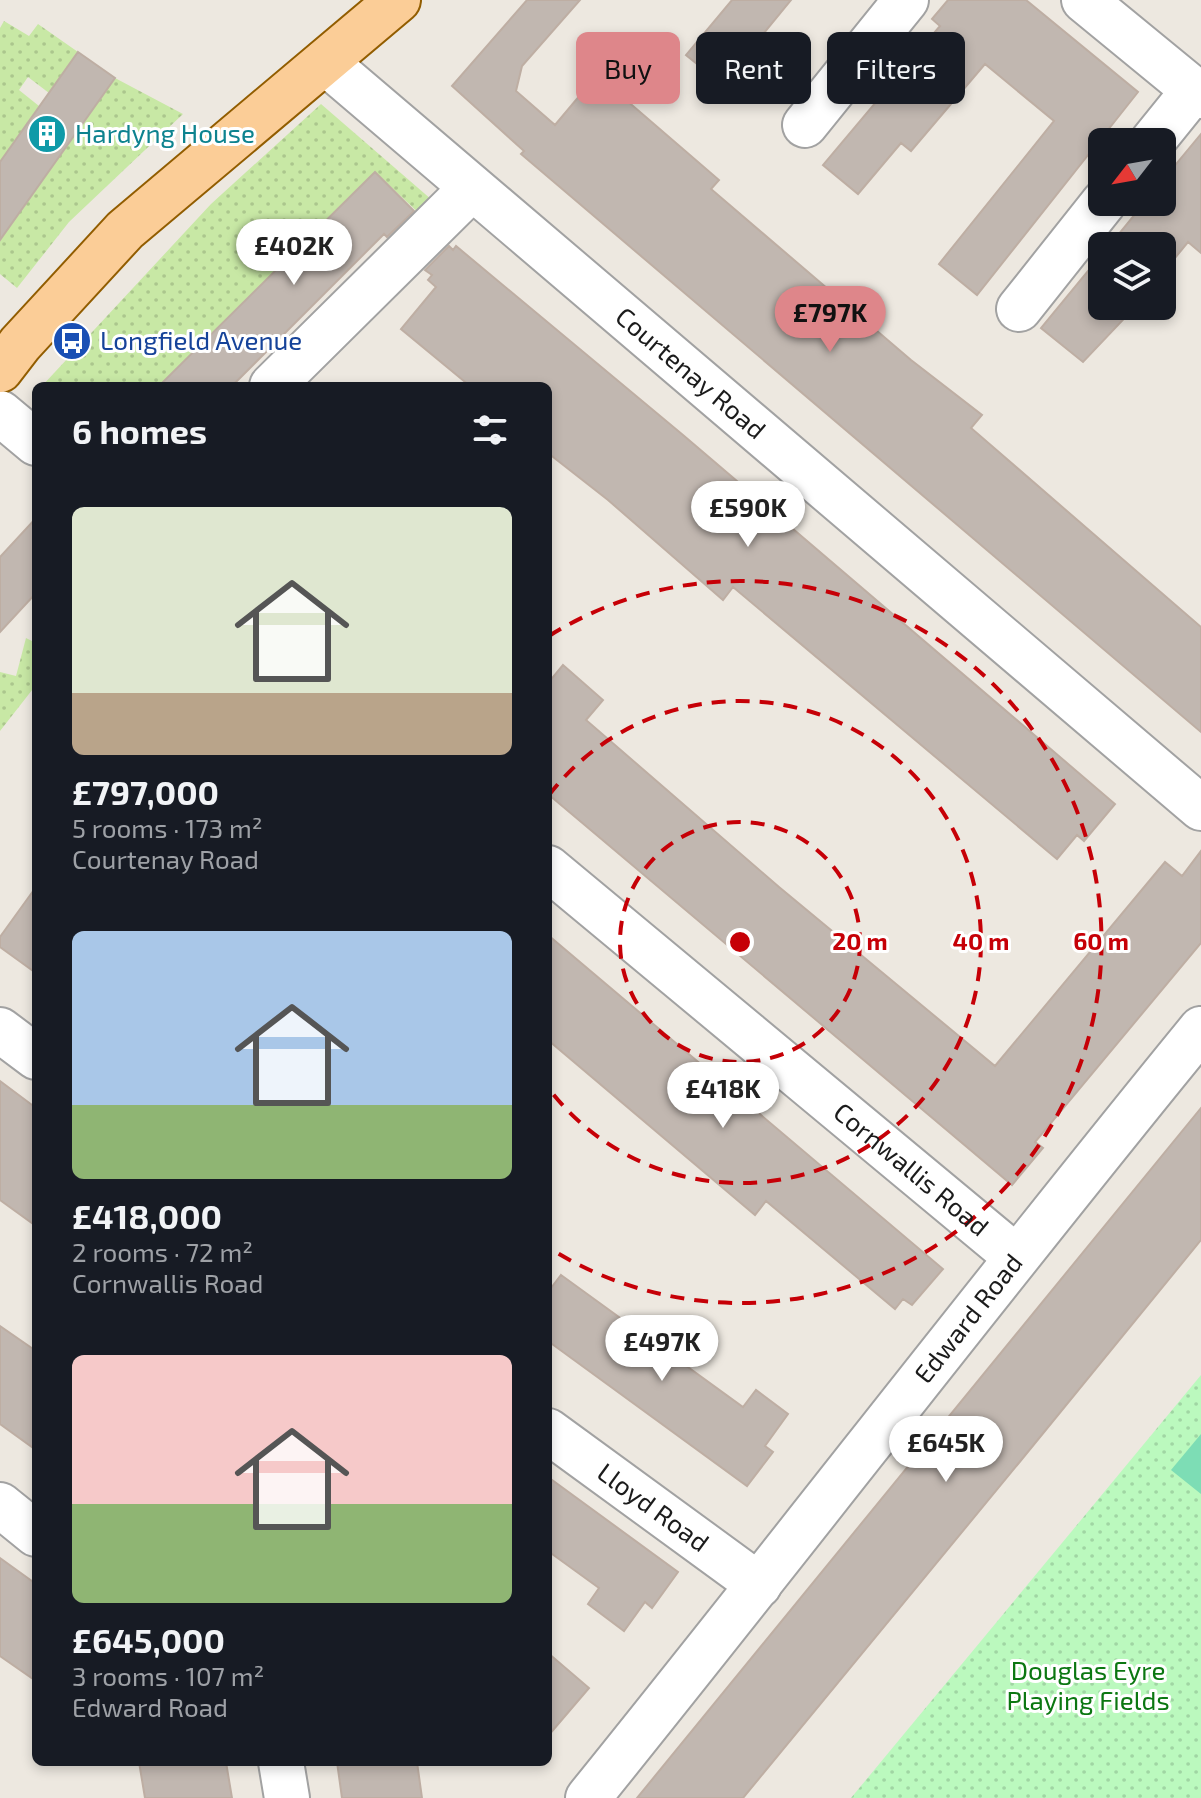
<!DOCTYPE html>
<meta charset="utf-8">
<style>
body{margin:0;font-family:"Exo 2",sans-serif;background:#20242c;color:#f1f3f6;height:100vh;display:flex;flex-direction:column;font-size:30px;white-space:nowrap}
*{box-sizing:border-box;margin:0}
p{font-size:26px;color:#9ea1a6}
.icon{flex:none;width:44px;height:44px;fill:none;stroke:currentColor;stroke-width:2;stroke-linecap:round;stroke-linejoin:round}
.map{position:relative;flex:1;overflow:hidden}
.side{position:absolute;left:32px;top:382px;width:520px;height:1384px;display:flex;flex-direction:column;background:#171b24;border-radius:12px;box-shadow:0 4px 12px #0003}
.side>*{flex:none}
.guide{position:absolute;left:576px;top:32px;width:504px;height:72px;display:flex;gap:16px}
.needle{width:52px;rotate:239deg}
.fabs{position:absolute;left:1088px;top:128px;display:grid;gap:16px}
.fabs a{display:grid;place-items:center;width:88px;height:88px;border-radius:12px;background:#171b24;box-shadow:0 4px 12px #0003;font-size:40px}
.price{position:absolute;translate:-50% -68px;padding:0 18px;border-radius:28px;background:#fff;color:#222;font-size:26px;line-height:52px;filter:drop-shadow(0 2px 4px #0008)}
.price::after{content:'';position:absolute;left:50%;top:48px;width:24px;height:18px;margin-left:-12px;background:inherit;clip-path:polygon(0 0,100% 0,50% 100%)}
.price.active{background:#de868a;color:#111}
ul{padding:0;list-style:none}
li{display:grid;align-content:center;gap:16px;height:424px;padding:0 40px}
li span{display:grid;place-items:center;height:248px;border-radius:12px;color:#555}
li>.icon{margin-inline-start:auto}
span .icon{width:144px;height:144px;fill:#fffc;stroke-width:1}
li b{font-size:34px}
h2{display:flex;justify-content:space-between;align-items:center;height:96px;padding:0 40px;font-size:34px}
.pill{padding:0 28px;border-radius:12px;background:#171b24;box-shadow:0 4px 12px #0003;font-size:28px;line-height:72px}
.pill.active{background:#de868a;color:#111}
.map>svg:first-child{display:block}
.grass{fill:url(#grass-dots)}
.park{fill:url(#park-dots)}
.pitch{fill:#7dddb5}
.building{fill:#c1b7b0;stroke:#beaea3;stroke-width:2}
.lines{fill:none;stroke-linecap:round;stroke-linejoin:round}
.minor-casing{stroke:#a2a2a2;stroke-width:48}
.major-casing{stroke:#925d00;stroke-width:48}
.minor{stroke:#fff;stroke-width:44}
.major{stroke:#fbcd97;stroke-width:44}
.ring{fill:none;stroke:#c60007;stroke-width:4;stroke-dasharray:14 10}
.labels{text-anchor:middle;stroke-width:6;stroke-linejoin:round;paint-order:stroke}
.culture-label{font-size:26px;fill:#0d838f;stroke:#fff;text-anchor:start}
.transit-label{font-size:26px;fill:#164399;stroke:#fff;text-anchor:start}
.street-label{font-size:26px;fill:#1b1b1b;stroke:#fff}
.park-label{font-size:26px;fill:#0b7711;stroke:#fff}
.centre{fill:#c60007;stroke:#fff;stroke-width:4}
.ring-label{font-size:24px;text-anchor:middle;font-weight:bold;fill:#c60007;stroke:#fff;stroke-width:6;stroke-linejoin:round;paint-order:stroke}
</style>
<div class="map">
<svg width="1201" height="1798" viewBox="0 0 1201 1798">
<defs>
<pattern id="grass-dots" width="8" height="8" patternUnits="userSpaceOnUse" patternTransform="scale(2)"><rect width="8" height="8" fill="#c8e8a5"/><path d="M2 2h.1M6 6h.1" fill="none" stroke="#abc68d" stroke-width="1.8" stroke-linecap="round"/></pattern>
<pattern id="park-dots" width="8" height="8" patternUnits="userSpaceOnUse" patternTransform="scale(2)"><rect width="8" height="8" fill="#bbf9be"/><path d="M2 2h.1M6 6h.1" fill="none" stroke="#a0d5a3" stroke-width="1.8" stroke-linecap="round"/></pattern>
</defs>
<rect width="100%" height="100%" fill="#ede8e0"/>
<!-- grass -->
<path class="grass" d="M4,21L29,36L38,24L78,52L49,93L28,77L19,90L39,106L0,162V28Z
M115,78L183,114L69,222L17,288L0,274V240Z
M321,104L432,200L423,217L375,172L159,386H42L211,204Z
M26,638L36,643V685L0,731V672L16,676Z"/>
<!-- park -->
<path class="park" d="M1201,1375V1798H851Z"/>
<!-- pitch -->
<path class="pitch" d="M1201,1434V1494L1171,1470Z"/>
<!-- building -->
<path class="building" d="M527,0H580L522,66L516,91L555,125L597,75L719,180L711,189L911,360L982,415L971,428L1201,627V732L521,154L524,151L452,86Z
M732,0H791L722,84L686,55Z
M948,0H1026L1138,92L977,295L939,264L1054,121L985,64L911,151L901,143L858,194L823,165L940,26L932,19Z
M78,52L115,78L0,240V162Z
M1201,134V253L1188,242L1162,274V246H1109L1145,202H1162V181Z
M375,172L414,211L387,237L384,234L232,386H159Z
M449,246L453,250L456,246L683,435L1115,804L1084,841L1077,835L1057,859L733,587L723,600L608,500L548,453V386H470L401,329L436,287L428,280L432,275L425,270Z
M1102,254V306H1136L1083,362L1041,328Z
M36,518V593L0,632V557Z
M563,665L603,700L586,720L779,887L995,1066L1165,862L1182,876L1201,851V943L1035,1142L1043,1148L1012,1185L548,794V683Z
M36,887V973L0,947V937Z
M548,935L943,1269L912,1305L903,1299L895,1309L766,1201L755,1215L548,1040Z
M0,1081L36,1108V1226L0,1200Z
M1201,1108V1240L1018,1464L743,1798H637Z
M561,1275L743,1407L756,1390L788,1414L765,1446L773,1452L747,1486L548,1341V1292Z
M0,1326L36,1351V1450L0,1424Z
M548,1477L678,1572L652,1608L645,1602L624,1631L588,1604L599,1588L548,1551Z
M0,1558L36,1584V1681L0,1656Z
M548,1653L589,1688L548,1736Z
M139,1762H226L232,1798H145Z
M337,1762H417L422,1798H342Z"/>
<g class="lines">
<defs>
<g id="minor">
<path d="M1084,0L1201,96"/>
<path id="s1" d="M325,62L1201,808"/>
<path d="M805,125L906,0"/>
<path d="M1152,142L1194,90"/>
<path d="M1019,309L1104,202"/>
<path d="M272,386L472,188"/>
<path d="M0,413L36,443"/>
<path id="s2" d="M548,868L1015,1256"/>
<path d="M0,1030L36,1057"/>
<path id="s3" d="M548,1431L759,1585"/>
<path d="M0,1505L36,1534"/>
<path d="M281,1762L287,1798"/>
<path id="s4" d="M588,1798C794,1543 993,1283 1201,1029"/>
</g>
<path id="major" d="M0,370L20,344L125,230L398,0"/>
</defs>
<!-- minor casing -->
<use href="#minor" class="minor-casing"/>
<!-- major casing -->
<use href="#major" class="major-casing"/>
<!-- minor -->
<use href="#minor" class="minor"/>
<!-- major -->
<use href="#major" class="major"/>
</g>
<!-- distance rings -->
<g class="ring">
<circle cx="740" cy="942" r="120"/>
<path d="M549 795A241 241 0 1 1 549 1089"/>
<path d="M549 636A361 361 0 1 1 549 1248"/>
</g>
<!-- icons -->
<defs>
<symbol id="building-disc" viewBox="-11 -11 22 22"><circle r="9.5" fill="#0f9aa8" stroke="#fff"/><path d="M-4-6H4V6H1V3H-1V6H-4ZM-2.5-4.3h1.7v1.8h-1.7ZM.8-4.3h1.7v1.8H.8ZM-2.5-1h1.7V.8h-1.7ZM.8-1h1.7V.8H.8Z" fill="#fff"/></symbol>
<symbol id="bus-disc" viewBox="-11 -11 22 22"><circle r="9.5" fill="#1a4fb4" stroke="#fff"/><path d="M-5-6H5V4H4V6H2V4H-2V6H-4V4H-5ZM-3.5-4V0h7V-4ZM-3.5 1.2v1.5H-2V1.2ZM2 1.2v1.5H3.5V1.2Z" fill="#fff"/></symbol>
</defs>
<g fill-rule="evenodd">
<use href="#building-disc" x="25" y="112" width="44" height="44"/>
<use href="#bus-disc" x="50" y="319" width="44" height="44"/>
</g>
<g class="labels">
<!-- culture labels -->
<g class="culture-label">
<text x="75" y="143">Hardyng House</text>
</g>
<!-- transit labels -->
<g class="transit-label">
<text x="100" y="350">Longfield Avenue</text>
</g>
<!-- street labels -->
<g class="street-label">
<text dy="9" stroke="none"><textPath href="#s1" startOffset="480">Courtenay Road</textPath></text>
<text dy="9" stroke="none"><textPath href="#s2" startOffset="472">Cornwallis Road</textPath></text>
<text dy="9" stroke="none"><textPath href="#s4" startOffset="612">Edward Road</textPath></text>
<text dy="9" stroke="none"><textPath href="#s3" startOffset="130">Lloyd Road</textPath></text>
</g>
<!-- park labels -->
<g class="park-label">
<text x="1088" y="1680">Douglas Eyre<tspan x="1088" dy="30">Playing Fields</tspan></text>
</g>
</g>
<circle cx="740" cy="942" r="12" class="centre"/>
<g class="ring-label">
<text x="860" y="950">20 m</text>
<text x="981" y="950">40 m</text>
<text x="1101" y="950">60 m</text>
</g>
</svg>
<div class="fabs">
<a><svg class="needle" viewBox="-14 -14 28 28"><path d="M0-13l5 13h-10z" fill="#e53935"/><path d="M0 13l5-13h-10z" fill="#9ea1a6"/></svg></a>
<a><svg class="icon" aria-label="layers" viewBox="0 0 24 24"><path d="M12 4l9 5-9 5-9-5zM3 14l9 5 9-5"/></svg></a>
</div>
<b class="price" style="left:294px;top:287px">£402K</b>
<b class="price active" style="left:830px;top:354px">£797K</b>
<b class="price" style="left:748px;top:549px">£590K</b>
<b class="price" style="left:723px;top:1130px">£418K</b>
<b class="price" style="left:662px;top:1383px">£497K</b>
<b class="price" style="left:946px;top:1484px">£645K</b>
<div class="guide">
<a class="pill active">Buy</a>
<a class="pill">Rent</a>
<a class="pill">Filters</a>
</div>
<section class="side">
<h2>6 homes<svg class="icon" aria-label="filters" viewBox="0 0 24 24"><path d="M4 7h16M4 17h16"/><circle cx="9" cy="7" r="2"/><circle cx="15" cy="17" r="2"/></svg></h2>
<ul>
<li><span style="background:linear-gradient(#dfe7d0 75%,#b9a48a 0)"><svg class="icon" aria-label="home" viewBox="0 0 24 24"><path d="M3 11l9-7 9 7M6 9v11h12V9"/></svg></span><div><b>£797,000</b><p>5 rooms · 173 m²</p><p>Courtenay Road</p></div></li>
<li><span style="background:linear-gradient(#a9c7e8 70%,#8fb573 0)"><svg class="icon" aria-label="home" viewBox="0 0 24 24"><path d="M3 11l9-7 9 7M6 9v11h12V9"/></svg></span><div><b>£418,000</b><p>2 rooms · 72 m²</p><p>Cornwallis Road</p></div></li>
<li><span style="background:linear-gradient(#f6c9c9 60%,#8fb573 0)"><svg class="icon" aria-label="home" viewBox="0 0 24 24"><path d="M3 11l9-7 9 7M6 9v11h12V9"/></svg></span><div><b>£645,000</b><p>3 rooms · 107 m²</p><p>Edward Road</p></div></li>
</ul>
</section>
</div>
